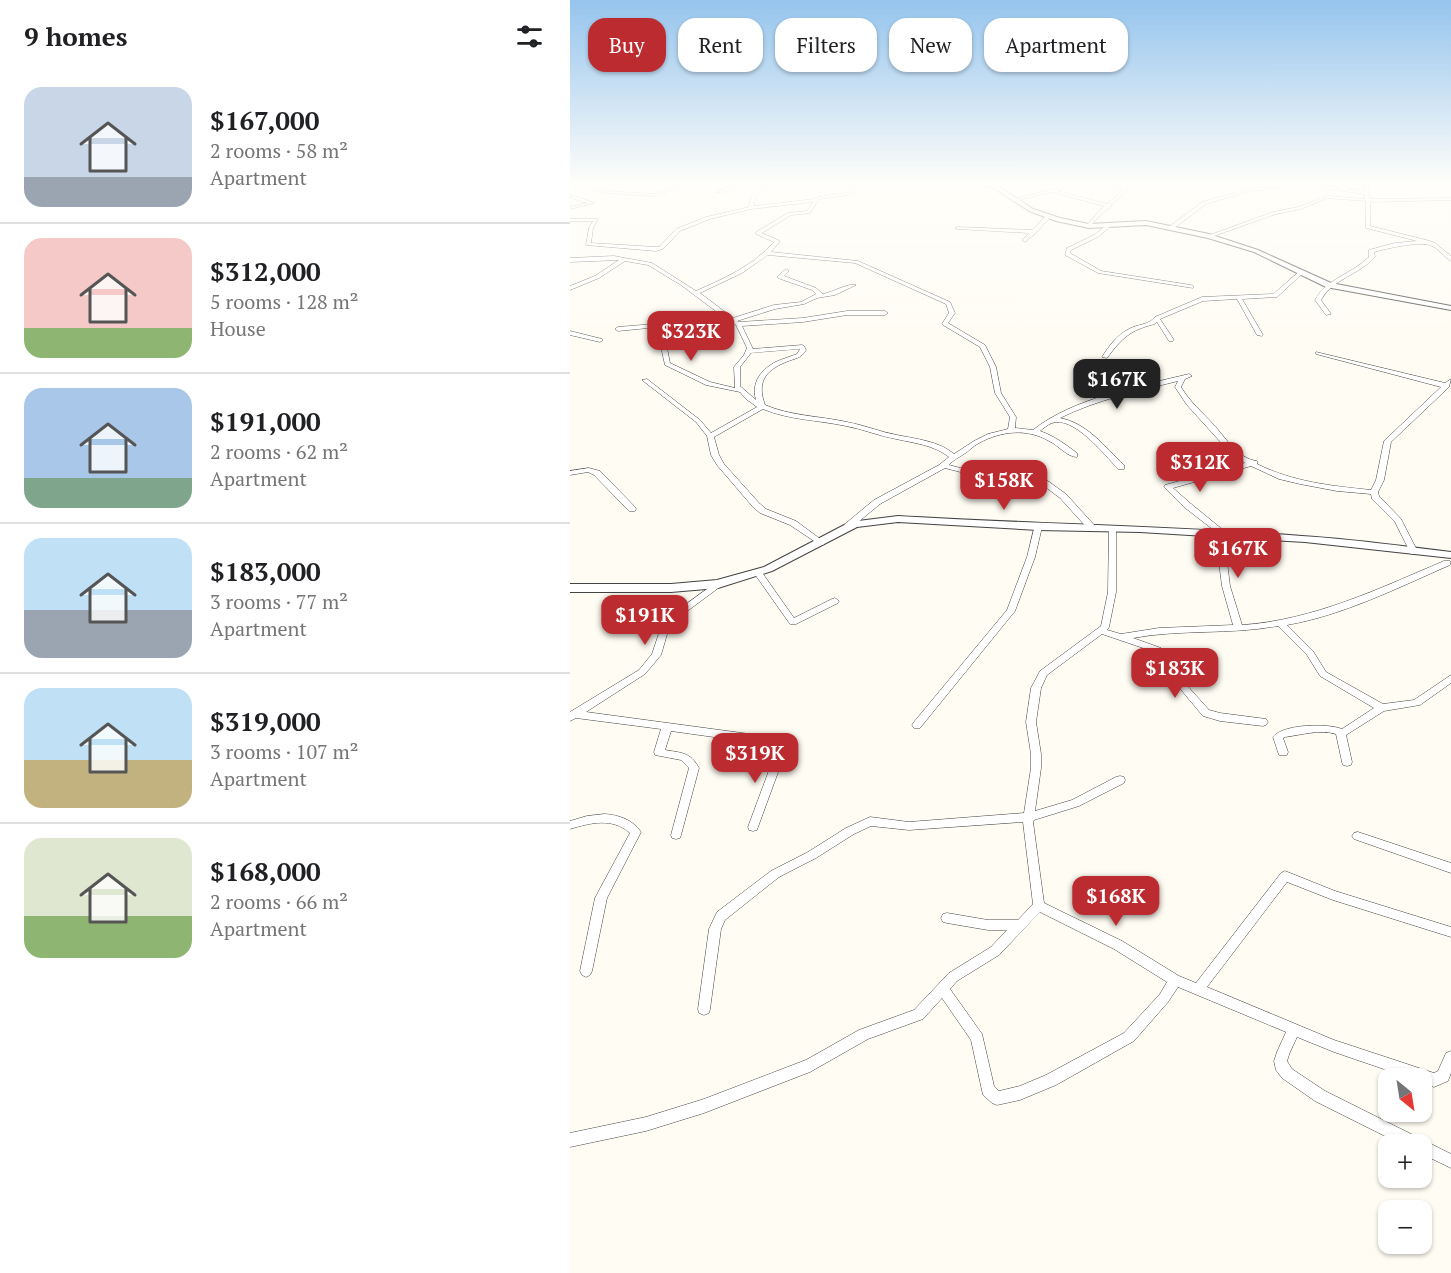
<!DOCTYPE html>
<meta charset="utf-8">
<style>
body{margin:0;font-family:"PT Serif",serif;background:#f2f2f2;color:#202124;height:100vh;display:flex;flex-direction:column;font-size:22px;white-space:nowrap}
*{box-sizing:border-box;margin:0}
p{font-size:20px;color:#757577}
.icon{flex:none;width:33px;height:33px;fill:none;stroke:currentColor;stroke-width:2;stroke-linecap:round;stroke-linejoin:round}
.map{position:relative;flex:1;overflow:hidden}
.sheet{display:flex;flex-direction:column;background:#fff;width:570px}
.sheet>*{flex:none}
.guide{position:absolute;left:18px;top:18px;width:570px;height:54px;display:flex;gap:12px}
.needle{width:39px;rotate:150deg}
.buttons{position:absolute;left:808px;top:1068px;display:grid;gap:12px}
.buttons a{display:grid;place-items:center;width:54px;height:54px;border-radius:12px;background:#fff;box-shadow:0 2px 4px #0004;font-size:30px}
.price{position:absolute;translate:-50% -51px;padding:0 14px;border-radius:12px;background:#bc2b2f;color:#fff;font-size:20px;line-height:39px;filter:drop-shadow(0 2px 3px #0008)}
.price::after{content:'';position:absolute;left:50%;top:36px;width:18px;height:14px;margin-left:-9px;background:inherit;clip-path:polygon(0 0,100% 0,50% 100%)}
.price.active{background:#222;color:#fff}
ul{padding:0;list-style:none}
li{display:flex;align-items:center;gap:18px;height:150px;padding:0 24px}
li+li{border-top:2px solid #e0e0e0}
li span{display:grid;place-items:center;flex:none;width:168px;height:120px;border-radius:18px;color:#555}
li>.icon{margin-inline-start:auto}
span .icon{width:72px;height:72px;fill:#fffc;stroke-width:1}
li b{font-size:26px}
h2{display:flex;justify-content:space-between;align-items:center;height:72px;padding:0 24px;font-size:26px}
.pill{padding:0 21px;border-radius:18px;background:#fff;box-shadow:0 2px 4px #0004;font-size:21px;line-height:54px}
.pill.active{background:#bc2b2f;color:#fff}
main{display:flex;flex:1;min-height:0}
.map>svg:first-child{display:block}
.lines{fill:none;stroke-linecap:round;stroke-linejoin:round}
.minor-casing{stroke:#434343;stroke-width:1}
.tertiary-casing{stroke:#434343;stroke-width:2}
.minor{fill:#fff;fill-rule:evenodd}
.tertiary{fill:#fff;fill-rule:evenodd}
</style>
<main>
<section class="sheet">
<h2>9 homes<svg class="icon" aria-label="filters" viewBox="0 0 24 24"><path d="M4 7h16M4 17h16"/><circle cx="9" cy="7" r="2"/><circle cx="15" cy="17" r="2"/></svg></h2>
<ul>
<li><span style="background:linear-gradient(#c9d6e8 75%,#9aa5b1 0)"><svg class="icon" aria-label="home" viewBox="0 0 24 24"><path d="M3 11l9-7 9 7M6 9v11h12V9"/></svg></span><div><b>$167,000</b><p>2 rooms · 58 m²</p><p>Apartment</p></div></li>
<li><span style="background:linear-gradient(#f6c9c9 75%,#8fb573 0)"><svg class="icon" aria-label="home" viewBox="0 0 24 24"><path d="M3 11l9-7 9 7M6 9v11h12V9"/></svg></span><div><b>$312,000</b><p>5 rooms · 128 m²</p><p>House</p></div></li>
<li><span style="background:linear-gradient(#a9c7e8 75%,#7fa58c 0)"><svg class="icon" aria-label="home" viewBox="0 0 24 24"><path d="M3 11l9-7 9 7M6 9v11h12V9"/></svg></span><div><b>$191,000</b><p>2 rooms · 62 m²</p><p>Apartment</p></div></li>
<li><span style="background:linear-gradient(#bfe0f5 60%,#9aa5b1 0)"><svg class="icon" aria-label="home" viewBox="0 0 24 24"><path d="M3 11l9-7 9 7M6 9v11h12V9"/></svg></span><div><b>$183,000</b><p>3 rooms · 77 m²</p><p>Apartment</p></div></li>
<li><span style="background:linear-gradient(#bfe0f5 60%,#c2b280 0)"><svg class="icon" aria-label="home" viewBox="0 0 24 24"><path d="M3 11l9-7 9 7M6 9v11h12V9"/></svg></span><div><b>$319,000</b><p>3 rooms · 107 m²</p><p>Apartment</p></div></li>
<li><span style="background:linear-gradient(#dfe7d0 65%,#8fb573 0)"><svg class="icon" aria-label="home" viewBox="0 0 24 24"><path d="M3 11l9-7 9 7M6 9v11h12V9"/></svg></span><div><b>$168,000</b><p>2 rooms · 66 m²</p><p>Apartment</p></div></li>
</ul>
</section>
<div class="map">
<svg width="881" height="1273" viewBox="0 0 881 1273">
<rect width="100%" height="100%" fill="#fffcf3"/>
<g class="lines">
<defs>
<path id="minor" d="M6,182H12L36,191L83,194L120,182H127L83,196L35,193Z
M170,182H176L151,193L147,192Z
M291,182H296L278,195L249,199L240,213L221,215L192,233L210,241L201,252L288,261L380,302L385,313L378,323L415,345L426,367L431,393L446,417L445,428L463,430C503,398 570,386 619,374L622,376L615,379L611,387C620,402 632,412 643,424C655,437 668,459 687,461V464C723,482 762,486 801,490L806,480L814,441L871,387L746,354V352L875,383L881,379L879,387L821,442L814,480L808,492L809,496L831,519L848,552L847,554H841L825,522L802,499L801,494L767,491L730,484L709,479L681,466L603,488L620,503L653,530L660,586L672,625C744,620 808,589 874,561H880V565C827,588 774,615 717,625L743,651L756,672L813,704L844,700L881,675V683L850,705L814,711L776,735L782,762L781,765L777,766L773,765L772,762L766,734C750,729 731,735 715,737L713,738L718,752L717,755H709L703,737C713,724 757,723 772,729L804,708L750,676L737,655L708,626C660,635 611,629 563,638L591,648L613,681L639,710L650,713L696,719L698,722L696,725L693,726L650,721L633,716L607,685L585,652L532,634L477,675L471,688L466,722L471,754V768L465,811L502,800L546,777L550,776L554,777L555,780L554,783L509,806L464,820L463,822L474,903L552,941L609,976L626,983L711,873L715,871L765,891L881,927V937L763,900L717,882L637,987L764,1040L864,1073L868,1071L876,1053L881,1051V1073L878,1081L864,1087L852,1083V1078H840L764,1052L727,1037L720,1052L717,1061L722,1069L755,1091L881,1154V1168L852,1154V1144H834L813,1135L745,1101L712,1078L706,1070L704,1061L707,1052L716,1032L608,987L598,1002L564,1041L486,1085L450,1100L427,1105L422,1103L413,1095L401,1040L372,998L353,1019L298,1039L240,1072L134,1113L76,1131L0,1147V1133L76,1117L134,1099L236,1060L289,1030L344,1010L379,973L421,947L437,930H418L377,923L373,922L371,918L373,914L377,913L418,920H448L463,904L453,822L339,830L301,826L284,834L246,858L209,877L155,920L151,929L140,1009L139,1013L134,1015L129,1013L128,1009L139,929L147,912L201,871L238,852L276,828L300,817L339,822L454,813L461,768V754L456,722L461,688L470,671L531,626L538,592L539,527H542L546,529V592L539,627L537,630L551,634L589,628L663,625L652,586L645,531L614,507L594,487L595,485L675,463L655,447L617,405L605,387L608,381C568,391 526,400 490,418C517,423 535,447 554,465V469H548C535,455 503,415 482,423C478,424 473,429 470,431C484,436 495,444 507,453V457C497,457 488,445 479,441C457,428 431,431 409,443C403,446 399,451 394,454C388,458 383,460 379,465L421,476L475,479L496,494L525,526L526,528L525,530H519L490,498L470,483L421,480L375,468L310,504L281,528H278L274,526L275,524L304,500L369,465L379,457C364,445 344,443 326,439C309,436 293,429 276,426C248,420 219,420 193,409L144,437L149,455L154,464L189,503L196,509L226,521L253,541L254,543L253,545H250L220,525L190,513L183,507L147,465L141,455L137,436L126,422L72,380L77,379L130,420L141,433L187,407L176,399L170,392L136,385L95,365L91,347L108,337L119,324L48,331L45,329L48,327L155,318L111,285L78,265L55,261L29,278L0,290V286L25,276L49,260L0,262V258L44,256L82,263L126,291C155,278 183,266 204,242L186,234V232L218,213L237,211L243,202L181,209L140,219L110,231L93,249L86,251L16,245L19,228L23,221H0V219H28L23,228L21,243L86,247H89L106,229L136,217L179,207L181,196L195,184L199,185L185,197L184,206L245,199L248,197L275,193ZM198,255L285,263L376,304L379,313L372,324L373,325L410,347L420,367L425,393L440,417L438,429L418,434L404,441L384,454C369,441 346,439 327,435C310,432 294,425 277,422C249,416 221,416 195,405C187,383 194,371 216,362C225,358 231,359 236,350L234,346L232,345L183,349L172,326L233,322L277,315H315L318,313L315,311H277L233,318L169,322L167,321L205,309L234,304L247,298L265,295L286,285C278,283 263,292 253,294L246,288L214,276L219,271L216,269L208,276V278L242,290L246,294L231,302L204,305L163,318L130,293L172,273ZM160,321L166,325L177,348L174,355L164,367L165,388L140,382L100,363L97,348L112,339L125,324ZM230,349L227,354C222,356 218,357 213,359C195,365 180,380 186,400L170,386V367L181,353ZM470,912L544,949L597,982L590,994L554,1033L476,1075L450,1086L429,1091L424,1086L412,1034L380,989L387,981L429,955Z
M503,182H509L488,191L537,204L552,191L522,182H529L554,189L561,182H566L541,205V207L536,210L519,227H517V225L534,206L482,192L444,201L442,200L487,188Z
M658,182H664L680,189L729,183L770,188L774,186L771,182H776L779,186L775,189L794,191L793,182H797L800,199L881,198V200L800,202V226L860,241L865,243L881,256V261C874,257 869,249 862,246C852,240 815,249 804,252L805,257C789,275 762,279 751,300L761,314L756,315L745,300C757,278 782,274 799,257V250L825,243L847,241L796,228V201L757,198L731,209L706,214L641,237L637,236L703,212L728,207L757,196L795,199V194L729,185L680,191L636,204L603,229H599V227L632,202L676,190Z
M1,196H5L24,203L0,209V207L17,203L1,198Z
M476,216L480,217L466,233L455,242L452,240L459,233L387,229L385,228L387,227L462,230Z
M538,224L542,225L528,237L501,250L500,253L531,271L621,285L624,287L623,288L528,273L495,255L497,248L524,235Z
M730,271L732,272V274L707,297L672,299L693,335L692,336L687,335L667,299L633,301L590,319L604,340L603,341H599L587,322L585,324C560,330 552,338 537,358L532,357C539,346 547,335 559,329C568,324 579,325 585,317L632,297L703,294Z
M0,331L32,339L33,340L30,342L0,335Z
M19,468L30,471L65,507L66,509L65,511H59L24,475L18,472L0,475V471Z
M465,525H468L472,527L465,557L445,611L350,728H344L342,725L344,722L437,610L457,557Z
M188,570L191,571L224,618L262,599L265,598L269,601L268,603L226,624H220L184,573Z
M148,581L151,582L152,584L151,586L100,624L91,655L75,674L16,712L209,738L217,742L218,745L188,827L187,830L183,831L179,830L178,827L208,746L101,731L95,750C112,753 120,752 129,768L111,835L110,838L106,839L102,838L101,835L119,768L111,760L85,755L84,752L91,729L6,718L0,721V712L69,670L82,654L93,621Z
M35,814C49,815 63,820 71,832L37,898L22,971L20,975L16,977L12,975L10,971L25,898L60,833C42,817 20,823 0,829V821L17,816Z
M788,832L881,863V873L784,839L782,836L784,833Z"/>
<path id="tertiary" d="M405,182H415L428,186L463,209L490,218L519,224L576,221L639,234L688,250L761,283L881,306V310L756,287L684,252L638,238L576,225L519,228L486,221L459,211L424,188Z
M328,516C463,524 597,526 732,536C782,539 831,546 881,552V558L735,542L570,532L468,530L328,522L287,527L202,571L148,588L101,592H0V584H101L147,580L194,567L280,522Z"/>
</defs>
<!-- minor casing -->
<use href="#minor" class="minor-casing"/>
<!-- tertiary casing -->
<use href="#tertiary" class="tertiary-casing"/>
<!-- minor -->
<use href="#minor" class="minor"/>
<!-- tertiary -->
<use href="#tertiary" class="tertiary"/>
</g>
<!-- sky -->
<linearGradient id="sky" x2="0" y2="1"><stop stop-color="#95c4ed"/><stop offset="0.51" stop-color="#fffefa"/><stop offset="1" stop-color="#fffefa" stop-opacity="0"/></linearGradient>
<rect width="881" height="360" fill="url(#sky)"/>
</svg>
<div class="buttons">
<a><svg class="needle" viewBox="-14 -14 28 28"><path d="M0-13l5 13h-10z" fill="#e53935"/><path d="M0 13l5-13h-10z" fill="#757577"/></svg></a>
<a>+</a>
<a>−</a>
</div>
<b class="price" style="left:121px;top:362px">$323K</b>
<b class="price active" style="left:547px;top:410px">$167K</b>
<b class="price" style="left:630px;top:493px">$312K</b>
<b class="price" style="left:434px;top:511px">$158K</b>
<b class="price" style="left:668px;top:579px">$167K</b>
<b class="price" style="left:75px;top:646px">$191K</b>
<b class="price" style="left:605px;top:699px">$183K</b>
<b class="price" style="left:185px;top:784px">$319K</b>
<b class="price" style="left:546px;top:927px">$168K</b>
<div class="guide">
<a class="pill active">Buy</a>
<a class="pill">Rent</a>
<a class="pill">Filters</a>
<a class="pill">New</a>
<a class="pill">Apartment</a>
</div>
</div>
</main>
